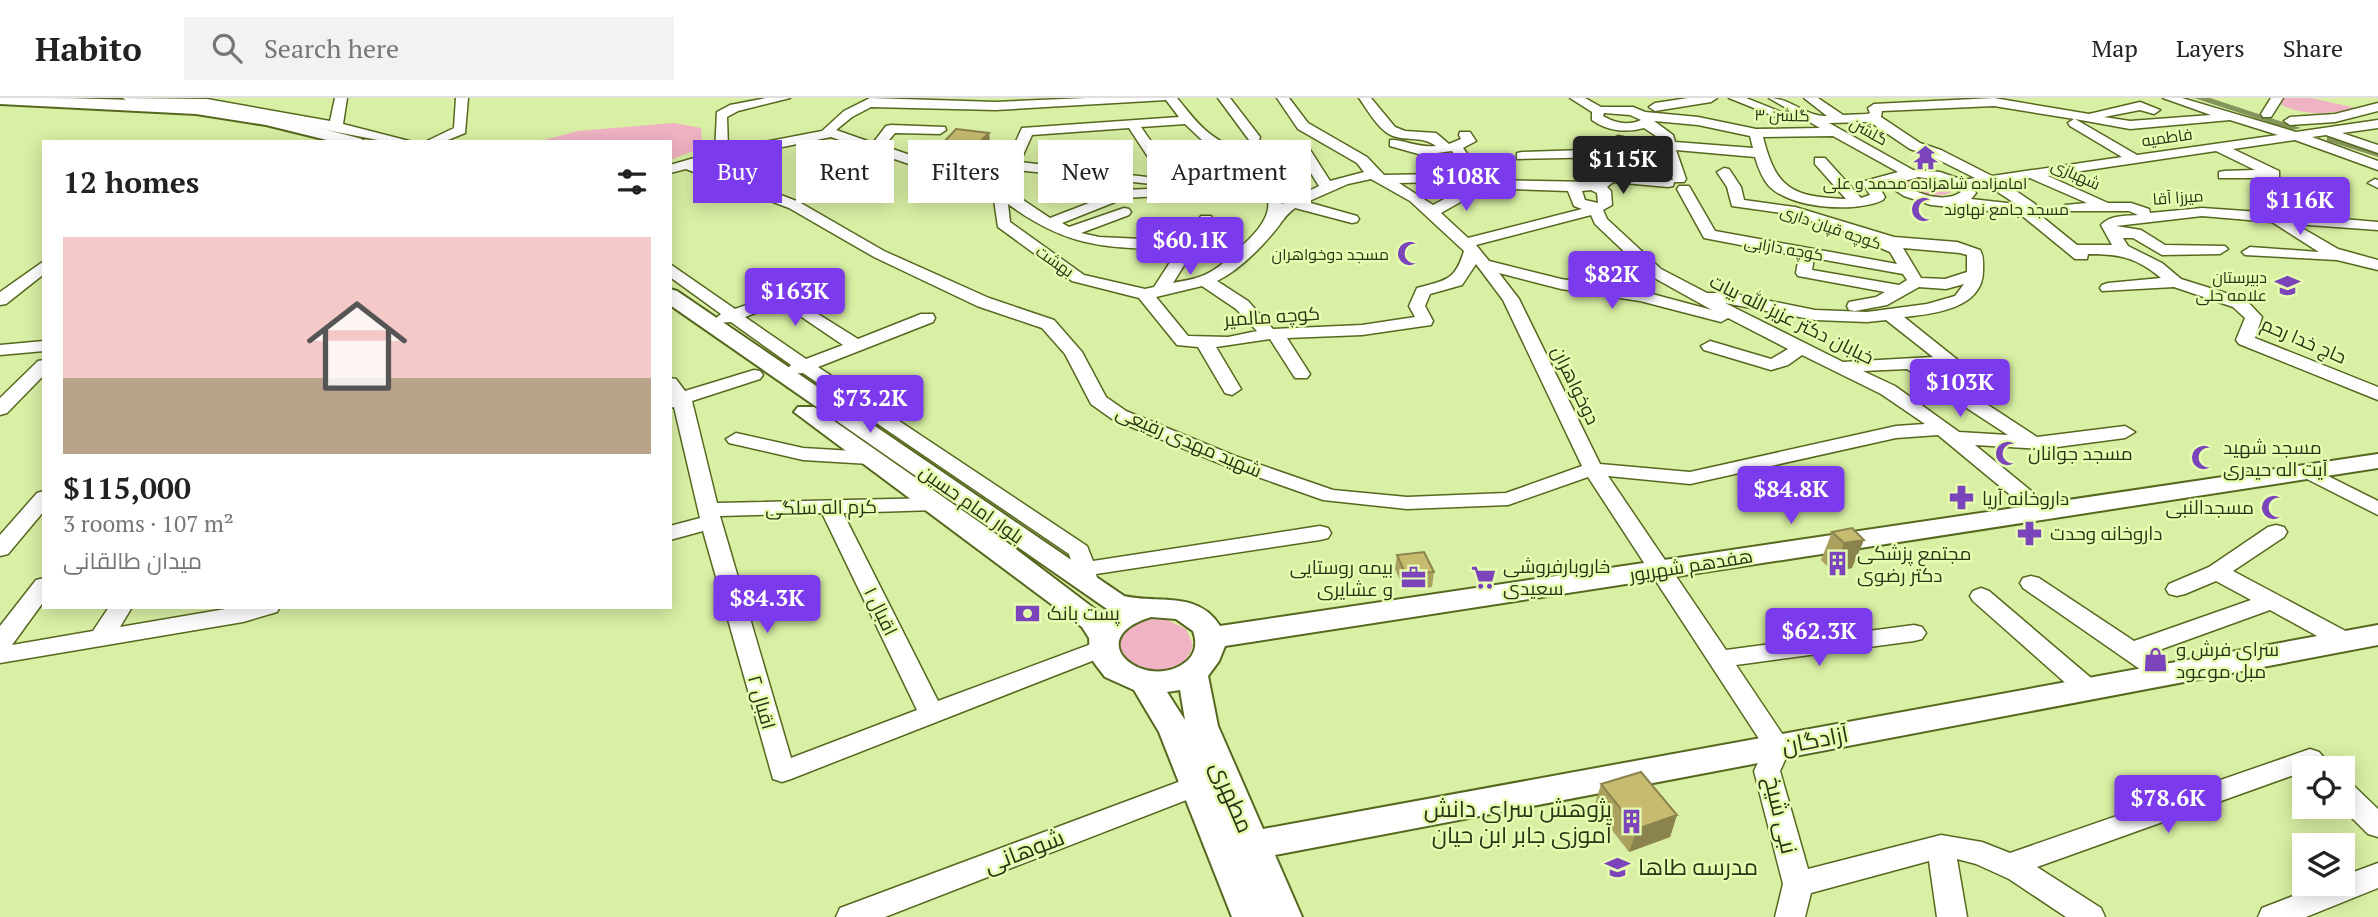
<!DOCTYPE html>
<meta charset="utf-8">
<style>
body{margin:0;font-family:"PT Serif",Cairo,serif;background:#f2f2f2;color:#222;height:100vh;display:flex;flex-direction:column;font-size:26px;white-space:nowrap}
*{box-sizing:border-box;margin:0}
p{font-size:23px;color:#767676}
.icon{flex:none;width:38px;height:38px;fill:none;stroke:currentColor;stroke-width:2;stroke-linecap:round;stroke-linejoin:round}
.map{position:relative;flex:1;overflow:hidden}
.sheet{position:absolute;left:42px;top:42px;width:630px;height:469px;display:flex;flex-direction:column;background:#fff;border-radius:0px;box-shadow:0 4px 18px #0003}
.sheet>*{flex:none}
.banner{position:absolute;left:693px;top:42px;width:665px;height:63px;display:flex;gap:14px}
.controls{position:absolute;left:2292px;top:658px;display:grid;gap:14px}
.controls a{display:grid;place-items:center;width:63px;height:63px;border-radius:0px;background:#fff;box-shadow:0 4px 18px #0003;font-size:35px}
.price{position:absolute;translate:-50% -60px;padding:0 16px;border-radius:7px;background:#7c3aed;color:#fff;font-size:23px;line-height:46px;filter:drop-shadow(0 2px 4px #0008)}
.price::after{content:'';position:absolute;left:50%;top:42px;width:21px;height:16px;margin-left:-10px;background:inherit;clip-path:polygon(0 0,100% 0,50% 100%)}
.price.active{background:#222;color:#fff}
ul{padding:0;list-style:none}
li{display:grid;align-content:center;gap:14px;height:371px;padding:0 21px}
li span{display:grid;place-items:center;height:217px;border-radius:0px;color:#555}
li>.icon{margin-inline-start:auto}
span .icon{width:126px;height:126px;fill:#fffc;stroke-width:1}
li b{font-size:30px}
h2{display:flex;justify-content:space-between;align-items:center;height:84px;padding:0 21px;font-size:30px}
.pill{padding:0 24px;border-radius:0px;background:#fff;box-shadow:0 4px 18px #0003;font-size:24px;line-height:63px}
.pill.active{background:#7c3aed;color:#fff}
header{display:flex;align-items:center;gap:42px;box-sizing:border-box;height:98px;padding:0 35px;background:#fff;border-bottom:2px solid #e0e0e0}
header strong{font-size:33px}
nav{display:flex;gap:38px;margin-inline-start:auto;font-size:24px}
.search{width:490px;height:63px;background:#f2f2f2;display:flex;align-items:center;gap:18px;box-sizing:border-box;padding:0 24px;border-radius:0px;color:#767676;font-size:26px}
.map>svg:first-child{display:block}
.green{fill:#f0b3c3}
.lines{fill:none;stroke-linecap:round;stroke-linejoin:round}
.canal{fill:#83945a;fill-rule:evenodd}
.minor-casing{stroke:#56681f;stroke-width:3}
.major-casing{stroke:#56681f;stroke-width:4}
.minor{fill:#fff;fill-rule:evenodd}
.major{fill:#fff;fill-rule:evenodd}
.wall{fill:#aaa15f}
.shaded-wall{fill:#8b834d}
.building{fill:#c6bb6e;stroke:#8b834d;stroke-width:2}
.labels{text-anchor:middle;stroke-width:5;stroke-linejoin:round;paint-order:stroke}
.far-street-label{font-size:16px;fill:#2b3415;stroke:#e6fcb1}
.far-poi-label{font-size:16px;fill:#2b3415;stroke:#e6fcb1;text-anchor:end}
.street-label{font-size:19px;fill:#2b3415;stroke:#e6fcb1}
.poi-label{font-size:19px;fill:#2b3415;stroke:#e6fcb1;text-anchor:start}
.near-street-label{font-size:23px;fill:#2b3415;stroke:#e6fcb1}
.near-poi-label{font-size:23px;fill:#2b3415;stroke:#e6fcb1;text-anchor:end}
</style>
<header>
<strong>Habito</strong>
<div class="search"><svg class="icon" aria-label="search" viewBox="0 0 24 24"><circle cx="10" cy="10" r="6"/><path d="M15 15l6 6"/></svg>Search here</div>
<nav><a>Map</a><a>Layers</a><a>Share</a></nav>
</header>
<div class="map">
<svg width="2378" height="819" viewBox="0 0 2378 819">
<rect width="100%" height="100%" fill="#d9efa4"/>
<!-- green -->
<path class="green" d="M2284,0H2311L2356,10C2329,16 2305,19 2280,6Z
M674,25L701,30L702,42L693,53L670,62V44H536L578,33Z
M1912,80C1926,79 1946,80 1953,93C1939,102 1918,97 1905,87V84Z
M1155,521L1167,522L1186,531L1193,547C1173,613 1063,535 1155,521Z"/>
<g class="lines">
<!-- canal -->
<path class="canal" d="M2194,0H2210L2301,30L2292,32Z
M2331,38L2378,52V59L2327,43V39Z"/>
<defs>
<path id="minor" d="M123,0L207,1L330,23L335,0H347L343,26L413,44H388L207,9L129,4Z
M456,0H468L465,35L443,44H425L454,30Z
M766,0H790L738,13L727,19L728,51L822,33L844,13L870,0L996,4L1086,0H1177C1188,13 1197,26 1210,36C1237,56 1276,68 1282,106L1319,88L1295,50L1297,47H1307L1330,83L1364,74L1357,65L1298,31L1277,0H1289L1308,25L1367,59L1384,77L1441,76L1471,80L1452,53L1422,57L1390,48V42C1404,41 1416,50 1436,48C1423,38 1407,43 1393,38C1378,32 1368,12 1359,0H1371L1395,29L1405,33L1436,35L1449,46L1461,41L1459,37L1460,34H1470L1476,43L1463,50L1486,82L1595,84L1609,73L1614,59L1517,61V55L1522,54L1614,51L1611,42L1618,38L1623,39L1626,49L1663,51L1662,42L1644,30C1626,35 1607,33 1592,22V14L1570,0H1585L1601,9H1633L1645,14L1698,19L1756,31L1820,30L1769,0C1791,0 1806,19 1827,18L1804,0H1818L1843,17L1867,16L1870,15L1868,10L1874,6L1994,0L2089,16L2140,4L2160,12L2154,16L2140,12L2104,19L2130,23L2211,17L2163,0H2182L2296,34L2378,22V30L2342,35L2378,47V55L2326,37L2312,39L2378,63V72L2295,42L2233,51L2279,73V79L2274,80H2219V74L2224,73L2255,72L2216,53L2048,78L2108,105H2131L2149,111L2150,115L2202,110L2260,114L2261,110L2267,109L2261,103L2268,99L2288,109L2290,112L2284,116L2378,124V132L2295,126L2338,151L2378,162V172L2337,162L2245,157L2242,154L2250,149L2319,154L2272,124L2202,118L2116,128L2141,132L2165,147L2225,148L2228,151L2220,156L2162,157L2133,140H2123L2128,148L2162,165L2181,181L2245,201L2262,219L2255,240L2378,289V302L2239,246L2236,242L2245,220L2233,209L2174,189L2102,193L2100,190L2102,187L2108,185L2161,180C2136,159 2119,156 2088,156L2087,161H2075L2020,116L1931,107L1904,98L1887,87L1879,89L1885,99L1883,102C1856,115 1791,111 1769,88C1762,80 1758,69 1755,59L1676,52L1686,81L1684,84H1674L1673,88L1668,89L1613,84L1607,89L1611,93L1612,107L1603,112L1607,121L1661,171L1707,195H1730L1815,212L1867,214L1927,206L1955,198L1964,186L1946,191L1919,189L1887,207L1855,213L1849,212L1847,208L1849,204L1876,199L1885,194L1798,178L1796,175L1799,158L1704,140L1677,91L1679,88H1689L1715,133L1897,166L1890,154L1876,148L1875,143L1788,116L1732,108L1727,89L1717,74L1724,70L1729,71L1741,89L1744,102L1795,109L1894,139L1957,144L1980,152C1984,158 1983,166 1983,173C1983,211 1932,216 1904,219L1959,263L1950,268L1930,269L2037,339L2125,328L2135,334L2125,340L2042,351L1975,347L2051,409L2055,414L2051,419H2037L1938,337L1896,340L1690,386L1608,378L1726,552L1914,527L1922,529L1926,535L1922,541L1914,543L1736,567L1791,649L1780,673L1808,771L1941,737L1982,744L2010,755L2310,651L2319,654L2333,670H2305V673L2037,769L2101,810L2105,819H2066L2009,781L1976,766L1957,761L1967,819H1937L1929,763L1811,795L1805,819H1775L1783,786L1754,673L1765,650L1588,379L1508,407L1407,411L1323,402L1221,366L1112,321L1091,306L1065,256L1042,230L977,208L874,159L789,110L686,71L670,75V67L715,54L717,14L730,7ZM1166,2L1179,19L1022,30L996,87L884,48L895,35L940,36L946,32L945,29L891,27L886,28L873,45L836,32L852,19L871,9L996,12ZM1994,8L2074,21L2068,25L2070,28L2122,59L1992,78L1941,52L1920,45L1881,19L1882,13ZM1604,15L1630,17L1641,22C1628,28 1615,25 1603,18ZM2075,21L2130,31L2230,22L2278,37L2137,57ZM1654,23L1698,27L1750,38L1753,50L1675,44L1673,37ZM1870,24L1910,51L1931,58L1975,80L1963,82L1940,74L1913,72L1829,25ZM1185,26L1203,43L1236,64L1166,71L1161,72V78L1246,71C1284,103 1268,124 1239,151C1227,162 1215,174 1199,179C1191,182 1181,183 1173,185L1213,121L1211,118H1201L1184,143L1099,139L1081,135L1129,117L1131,114L1129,111L1124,110L1069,129L1062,125L1125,100L1192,96L1199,92L1197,89L1123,92L1050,120L1008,92L1016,72L1152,86L1154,83L1147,79L1020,64L1032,37L1129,30L1150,62L1155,63L1162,59L1141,29ZM1833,38L1898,74L1865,83L1863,86L1870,97L1861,100L1825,60H1815V66L1846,101C1792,99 1776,91 1763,39ZM831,39L868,52L869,55H877L993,95L998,129L1072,183L1139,200L1177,247L1198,249L1225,295L1232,297L1241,291L1216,249L1270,241L1295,280H1307L1310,276L1287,240L1362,237L1431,227L1433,223L1425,208L1430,196L1462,187L1476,166L1503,202L1582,368L1506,395L1407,399L1333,392L1235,358L1126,313L1106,299L1082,254L1054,222L989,200L884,153L799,104L701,66ZM1627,57L1665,60L1673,82L1620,77ZM1919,79L1942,83L1961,94C1944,106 1916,96 1900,84ZM2030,80L2087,105L2065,107L2063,110L2065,113H2129L2138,117C2125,118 2110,117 2101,127L2112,147H2077L2035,113L2037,109L2035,106L2003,84ZM1371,81L1410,103L1464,153C1455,183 1446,182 1417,190L1409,208L1415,219L1362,227L1273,231L1248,203L1217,183C1237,173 1258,153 1273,135C1282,125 1283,119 1295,110L1352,125L1357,124L1359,121L1357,118L1307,104L1348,86ZM1441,84L1468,88L1433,107L1399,85ZM1987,87L2016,106L1971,101L1976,95L1972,89ZM1485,90L1568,93L1574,108L1582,111L1468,140L1441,115ZM1591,92L1597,95L1598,105L1585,102L1582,93ZM1008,106C1070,151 1106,149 1178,152L1154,189L1145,191L1084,177L1010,124ZM1591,117L1595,126L1649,177L1712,212L1641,193L1561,181L1489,163L1476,147ZM1903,150L1960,155L1967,157V174L1945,181L1921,180ZM1814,160L1903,176L1907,182L1899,187L1812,172ZM1499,175L1561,191L1640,203L1721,224L1728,220L1788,251L1771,261L1710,243L1701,248L1704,252L1771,272L1788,267L1802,257L1881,296L1925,326L1896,328L1690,374L1600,366L1519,201ZM1202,188L1236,211L1257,233L1228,239L1188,238L1156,199ZM1725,205L1815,222L1867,224L1886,222L1933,259L1843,264ZM1907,271L2008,337L1959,334L1895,288L1863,273Z
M1218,0H1230L1260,39L1259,42H1249Z
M1688,0H1717L1711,4L1655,13L1649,9L1655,5Z
M1729,0H1746L1796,20L1790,24L1786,23Z
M2271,0H2283L2271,19H2263L2261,16Z
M2378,5V13L2335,24L2290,27L2284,23L2290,19L2335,16Z
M2375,81L2378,82V90L2368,85Z
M44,163V176L6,206L0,207V194Z
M670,166L735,211L783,194L858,241L921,216H933L935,220L933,224L818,269L1087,448L1093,463L1320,428L1328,430L1331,435L1328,440L1320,442L1096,476L1099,487L1096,492L1088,494L1080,492L1069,456L803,275L789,276L786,272L791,267L731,224L717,225L715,221L721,216L670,179ZM781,205L843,247L806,261L745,219Z
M44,243V253L0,257V247Z
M44,262V277L7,315L0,317V300L38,263Z
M754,272L760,273L763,277L760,281L692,303L717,405L935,400L942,402L945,406L942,410L935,412L843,415L938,603L1102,542L1110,544L1114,550L1110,556L791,681L782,684L773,681L703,433L670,442V428L700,420L674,309L670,310V280L676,281L685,293ZM822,415L917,612L791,660L720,418Z
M736,335L803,350L870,354L877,356L880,360L877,364L870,366L803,362L729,345L726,341Z
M2308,368L2378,403V417L2301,378L2298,374L2301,370Z
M44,393V413L8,456L0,458V437L37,395Z
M2276,427L2284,429L2287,434L2284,439L2233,473L2353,537L2357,543L2353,549L2345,551L2337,549L2270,512L2151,555L2175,571L2178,577L2175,583L2166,586L2157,583L2023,490L2020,485L2023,480L2031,478L2039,480L2134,543L2251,502L2216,483L2185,496L2177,498L2169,496L2166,491L2169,486L2209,469L2268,429Z
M44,480V503L12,547L93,533L109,509H132L120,529L237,509H280L277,514L243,524L0,565V528L36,482Z
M1981,490L1989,493L2097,585L2100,591L2097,597L2088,600L2079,597L1973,503L1970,498L1973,493Z
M1197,677L1207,680L1211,687L1207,694L885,819H836L840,810Z
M2343,684L2353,687L2378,711V739L2368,736L2341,709H2343Z
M2378,765V790L2306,819H2258L2262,810L2324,786H2343V778Z"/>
<path id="major" d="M0,0C66,0 134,0 199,7C254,14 308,27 362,41L364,44H335L266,27L196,16L0,6Z
M670,191L677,193L1124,498C1157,506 1198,492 1220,528L2378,356V370L1225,548L1219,563L1208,578L1218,628L1263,731L2378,527V547L1275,757L1302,819H1232L1159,634L1134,592L1105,579L1095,566L1090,558L1089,540L1082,529L794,314L798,309H814L992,433L1104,518L1110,513L670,207ZM1151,519L1176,521L1193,533C1197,544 1196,555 1187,563C1148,596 1077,542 1151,519ZM1180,592L1185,622L1167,594Z"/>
</defs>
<!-- minor casing -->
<use href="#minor" class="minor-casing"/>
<!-- major casing -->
<use href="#major" class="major-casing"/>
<!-- minor -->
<use href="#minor" class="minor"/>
<!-- major -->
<use href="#major" class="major"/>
</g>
<!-- wall -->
<path class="wall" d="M943,45L991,51L976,65L945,61Z
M1852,430V470L1833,474L1821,462L1832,434Z
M1397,457L1434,474L1432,489L1404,492L1395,471Z
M1601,686L1677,717L1670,739L1629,754L1594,709Z"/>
<!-- shaded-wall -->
<path class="shaded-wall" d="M989,35L991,51L976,65L974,49Z
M1864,442L1852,470L1833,474L1844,445Z
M1677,717L1670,739L1629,754L1637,731Z"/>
<!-- building -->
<path class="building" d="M956,31L989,35L974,49L943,45Z
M1852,430L1864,442L1844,445L1832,434Z
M1424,454L1434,474L1406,477L1397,457Z
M1641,674L1677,717L1637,731L1601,686Z"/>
<!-- icons -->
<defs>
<symbol id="temple-bare" viewBox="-9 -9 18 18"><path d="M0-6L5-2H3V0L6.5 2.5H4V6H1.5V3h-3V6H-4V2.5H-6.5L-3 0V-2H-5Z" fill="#7b44bb" stroke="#e6fcb1" stroke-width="2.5" paint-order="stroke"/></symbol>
<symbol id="mosque-bare" viewBox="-9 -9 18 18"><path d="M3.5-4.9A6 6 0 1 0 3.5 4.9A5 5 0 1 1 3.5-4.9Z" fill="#7b44bb" stroke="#e6fcb1" stroke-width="2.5" paint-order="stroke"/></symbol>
<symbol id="school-bare" viewBox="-9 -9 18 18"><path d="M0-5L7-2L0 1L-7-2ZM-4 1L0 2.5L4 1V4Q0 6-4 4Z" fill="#7b44bb" stroke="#e6fcb1" stroke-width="2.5" paint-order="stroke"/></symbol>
<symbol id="pharmacy-bare" viewBox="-9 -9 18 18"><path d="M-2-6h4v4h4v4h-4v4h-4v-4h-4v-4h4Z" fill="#7b44bb" stroke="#e6fcb1" stroke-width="2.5" paint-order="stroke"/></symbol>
<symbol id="building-bare" viewBox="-9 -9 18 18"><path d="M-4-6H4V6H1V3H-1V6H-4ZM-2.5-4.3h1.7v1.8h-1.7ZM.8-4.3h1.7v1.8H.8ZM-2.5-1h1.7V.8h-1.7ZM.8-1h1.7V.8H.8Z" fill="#7b44bb" stroke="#e6fcb1" stroke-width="2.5" paint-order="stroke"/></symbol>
<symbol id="supermarket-bare" viewBox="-9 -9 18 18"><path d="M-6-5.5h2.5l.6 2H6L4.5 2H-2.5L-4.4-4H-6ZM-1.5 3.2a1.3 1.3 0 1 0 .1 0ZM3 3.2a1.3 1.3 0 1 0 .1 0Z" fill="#7b44bb" stroke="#e6fcb1" stroke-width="2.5" paint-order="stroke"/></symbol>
<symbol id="office-bare" viewBox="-9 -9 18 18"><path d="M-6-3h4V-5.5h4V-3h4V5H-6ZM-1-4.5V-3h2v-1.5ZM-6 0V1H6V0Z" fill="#7b44bb" stroke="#e6fcb1" stroke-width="2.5" paint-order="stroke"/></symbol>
<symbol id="bank-bare" viewBox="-9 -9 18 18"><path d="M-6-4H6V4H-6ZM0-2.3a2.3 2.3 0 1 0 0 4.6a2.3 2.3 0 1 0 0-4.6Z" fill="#7b44bb" stroke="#e6fcb1" stroke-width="2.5" paint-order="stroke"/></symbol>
<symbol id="shop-bare" viewBox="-9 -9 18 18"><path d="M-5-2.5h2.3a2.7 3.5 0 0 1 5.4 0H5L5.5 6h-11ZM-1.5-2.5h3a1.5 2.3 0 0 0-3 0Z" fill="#7b44bb" stroke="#e6fcb1" stroke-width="2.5" paint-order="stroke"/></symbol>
</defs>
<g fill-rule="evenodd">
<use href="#temple-bare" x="1908" y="42" width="35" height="35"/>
<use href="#mosque-bare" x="1906" y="94" width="35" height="35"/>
<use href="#mosque-bare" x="1392" y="138" width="35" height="35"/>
<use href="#school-bare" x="2270" y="170" width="35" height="35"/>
<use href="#mosque-bare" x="1990" y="338" width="35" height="35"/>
<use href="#mosque-bare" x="2186" y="342" width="35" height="35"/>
<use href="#pharmacy-bare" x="1944" y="382" width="35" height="35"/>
<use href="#mosque-bare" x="2256" y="392" width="35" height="35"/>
<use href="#pharmacy-bare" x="2012" y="418" width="35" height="35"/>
<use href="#building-bare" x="1820" y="448" width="35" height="35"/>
<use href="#supermarket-bare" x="1466" y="462" width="35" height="35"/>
<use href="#office-bare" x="1396" y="462" width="35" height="35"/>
<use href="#bank-bare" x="1010" y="498" width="35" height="35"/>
<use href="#shop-bare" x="2138" y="544" width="35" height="35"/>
<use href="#building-bare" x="1614" y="706" width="35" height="35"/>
<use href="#school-bare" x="1600" y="752" width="35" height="35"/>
</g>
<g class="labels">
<!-- far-street labels -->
<g class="far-street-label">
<text transform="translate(1782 17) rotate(1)" y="6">گلشن ۳</text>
<text transform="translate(1869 33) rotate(29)" y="6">گلشن</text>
<text transform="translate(2167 39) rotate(-8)" y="6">فاطمیه</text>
<text transform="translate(2076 76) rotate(24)" y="6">شهبازی</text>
<text transform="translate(2178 99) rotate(-4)" y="6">میرزا آقا</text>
<text transform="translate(1831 129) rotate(19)" y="6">کوچه قپان داری</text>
<text transform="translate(1784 150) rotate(10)" y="6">کوچه دارابی</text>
<text transform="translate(1055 163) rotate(35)" y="6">بهشت</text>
</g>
<!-- far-poi labels -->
<g class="far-poi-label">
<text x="1925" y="91" text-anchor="middle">امامزاده شاهزاده محمد و علی</text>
<text x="1944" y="117" text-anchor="start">مسجد جامع نهاوند</text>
<text x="1389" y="162">مسجد دوخواهران</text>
<text x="2267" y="185">دبیرستان<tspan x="2267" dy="18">علامه حلی</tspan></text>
</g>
<!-- street labels -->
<g class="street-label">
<text transform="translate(1272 218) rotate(-4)" y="7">کوچه مالمیر</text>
<text transform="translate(1792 221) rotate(26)" y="7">خیابان دکتر عزیز الله بیات</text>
<text transform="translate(2304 242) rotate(23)" y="7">حاج خدا رحم</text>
<text transform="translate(1576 287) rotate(64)" y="7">دوخواهران</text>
<text transform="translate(1189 343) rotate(23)" y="7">شهید مهدی رفیعی</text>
<text transform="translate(972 406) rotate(35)" y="7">بلوار امام حسین</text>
<text transform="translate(821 409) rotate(-1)" y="7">کرم اله سلگی</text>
<text transform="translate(1691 467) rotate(-9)" y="7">هفدهم شهریور</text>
<text transform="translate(881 513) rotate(64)" y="7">اقبال ۱</text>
<text transform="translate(762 604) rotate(74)" y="7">اقبال ۲</text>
</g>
<!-- poi labels -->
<g class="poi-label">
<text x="2223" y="356">مسجد شهید<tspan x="2223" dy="22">آیت اله حیدری</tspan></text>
<text x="2028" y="362">مسجد جوانان</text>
<text x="1982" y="407">داروخانه آریا</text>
<text x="2254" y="416" text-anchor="end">مسجدالنبی</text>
<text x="2050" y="442">داروخانه وحدت</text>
<text x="1857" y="462">مجتمع پزشکی<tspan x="1857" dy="22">دکتر رضوی</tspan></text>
<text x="1503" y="475">خاروبارفروشی<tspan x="1503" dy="22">سعیدی</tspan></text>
<text x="1393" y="476" text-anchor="end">بیمه روستایی<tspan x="1393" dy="22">و عشایری</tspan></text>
<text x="1047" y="522">پست بانک</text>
<text x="2176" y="558">سرای فرش و<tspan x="2176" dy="22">مبل موعود</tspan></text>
</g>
<!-- near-street labels -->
<g class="near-street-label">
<text transform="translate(1815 642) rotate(-11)" y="8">آزادگان</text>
<text transform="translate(1232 699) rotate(67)" y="8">مطهری</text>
<text transform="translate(1781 717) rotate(77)" y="8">نبی شیخ</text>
<text transform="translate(1024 753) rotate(-21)" y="8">شوهانی</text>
</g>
<!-- near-poi labels -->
<g class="near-poi-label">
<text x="1612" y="719">پژوهش سرای دانش<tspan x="1612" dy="26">آموزی جابر ابن حیان</tspan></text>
<text x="1638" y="777" text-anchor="start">مدرسه طاها</text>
</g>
</g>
</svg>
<div class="controls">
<a><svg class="icon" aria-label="locate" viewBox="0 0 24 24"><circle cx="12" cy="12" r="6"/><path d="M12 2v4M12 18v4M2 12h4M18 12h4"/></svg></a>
<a><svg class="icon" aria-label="layers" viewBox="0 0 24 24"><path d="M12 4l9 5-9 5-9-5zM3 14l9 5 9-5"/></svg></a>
</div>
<b class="price active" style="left:1623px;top:98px">$115K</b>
<b class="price" style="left:1466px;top:115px">$108K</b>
<b class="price" style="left:2300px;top:139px">$116K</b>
<b class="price" style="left:1190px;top:179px">$60.1K</b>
<b class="price" style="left:1612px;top:213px">$82K</b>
<b class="price" style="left:795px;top:230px">$163K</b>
<b class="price" style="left:1960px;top:321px">$103K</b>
<b class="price" style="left:870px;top:337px">$73.2K</b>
<b class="price" style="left:1791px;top:428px">$84.8K</b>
<b class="price" style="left:767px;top:537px">$84.3K</b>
<b class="price" style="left:1819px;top:570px">$62.3K</b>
<b class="price" style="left:2168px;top:737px">$78.6K</b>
<div class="banner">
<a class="pill active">Buy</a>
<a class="pill">Rent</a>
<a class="pill">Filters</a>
<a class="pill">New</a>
<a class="pill">Apartment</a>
</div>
<section class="sheet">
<h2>12 homes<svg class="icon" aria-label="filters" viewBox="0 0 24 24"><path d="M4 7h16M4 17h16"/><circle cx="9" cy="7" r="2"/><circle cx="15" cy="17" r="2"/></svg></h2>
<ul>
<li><span style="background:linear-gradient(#f6c9c9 65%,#b9a48a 0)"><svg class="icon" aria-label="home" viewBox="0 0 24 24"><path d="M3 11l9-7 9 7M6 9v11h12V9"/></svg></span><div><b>$115,000</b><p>3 rooms · 107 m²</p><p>میدان طالقانی</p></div></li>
</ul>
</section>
</div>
